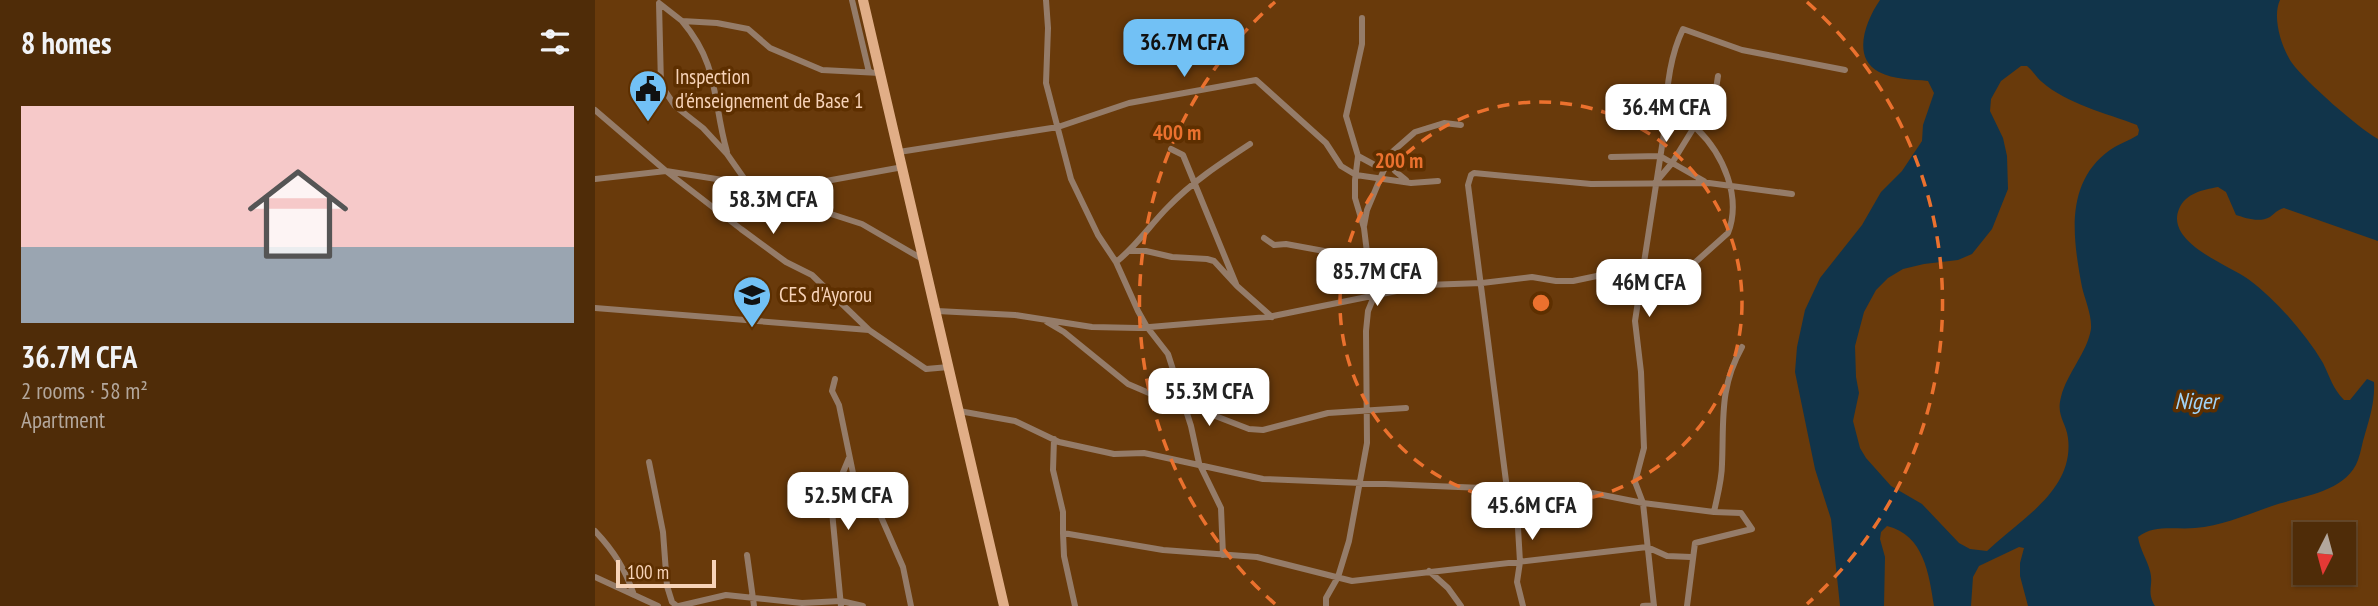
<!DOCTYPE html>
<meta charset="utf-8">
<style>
body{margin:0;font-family:"PT Sans Narrow",sans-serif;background:#593816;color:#f1f3f6;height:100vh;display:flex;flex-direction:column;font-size:26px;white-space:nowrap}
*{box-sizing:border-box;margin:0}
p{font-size:23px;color:#b3a79c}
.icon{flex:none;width:38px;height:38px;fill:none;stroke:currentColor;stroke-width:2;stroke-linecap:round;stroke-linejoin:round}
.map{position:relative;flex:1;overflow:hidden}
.side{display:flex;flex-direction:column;background:#4f2c08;width:595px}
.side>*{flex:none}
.needle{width:46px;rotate:186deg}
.fabs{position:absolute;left:1698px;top:522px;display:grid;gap:14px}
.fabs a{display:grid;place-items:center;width:63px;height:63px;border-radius:0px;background:#4f2c08;box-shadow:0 2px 5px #0004,0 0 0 2px #664829;font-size:35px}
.scale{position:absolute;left:21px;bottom:18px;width:100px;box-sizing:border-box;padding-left:7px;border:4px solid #f7d3b8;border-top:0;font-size:19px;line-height:24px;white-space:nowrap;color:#f7d3b8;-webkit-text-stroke:5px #5d2f00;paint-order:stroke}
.price{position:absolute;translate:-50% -60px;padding:0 16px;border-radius:14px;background:#fff;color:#222;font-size:23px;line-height:46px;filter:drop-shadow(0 2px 4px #0008)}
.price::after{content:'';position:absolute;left:50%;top:42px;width:21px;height:16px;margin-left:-10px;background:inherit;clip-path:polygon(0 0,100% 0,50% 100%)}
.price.selected{background:#72c1f5;color:#111}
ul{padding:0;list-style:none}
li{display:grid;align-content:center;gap:14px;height:371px;padding:0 21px}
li+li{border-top:2px solid #664829}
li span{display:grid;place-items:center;height:217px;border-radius:0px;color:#555}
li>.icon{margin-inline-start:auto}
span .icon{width:126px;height:126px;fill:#fffc;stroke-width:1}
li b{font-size:30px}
h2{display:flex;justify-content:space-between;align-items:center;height:84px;padding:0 21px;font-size:30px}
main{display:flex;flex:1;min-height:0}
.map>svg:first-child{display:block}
.water{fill:#11344a;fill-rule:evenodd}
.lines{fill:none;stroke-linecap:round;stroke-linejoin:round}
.street{stroke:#957c69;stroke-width:6}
.primary{stroke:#e1ae87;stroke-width:10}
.ring{fill:none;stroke:#eb712e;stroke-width:3.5;stroke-dasharray:12 9}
.labels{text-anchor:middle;stroke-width:7;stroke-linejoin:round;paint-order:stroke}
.poi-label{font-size:21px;fill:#f7d3b8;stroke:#5d2f00;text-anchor:start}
.water-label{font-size:23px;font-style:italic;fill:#a0d4f8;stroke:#5d2f00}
.centre{fill:#eb712e;stroke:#5d2f00;stroke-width:3.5}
.ring-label{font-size:21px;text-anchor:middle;font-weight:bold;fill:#eb712e;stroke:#5d2f00;stroke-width:7;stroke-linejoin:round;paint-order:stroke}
</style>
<main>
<section class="side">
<h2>8 homes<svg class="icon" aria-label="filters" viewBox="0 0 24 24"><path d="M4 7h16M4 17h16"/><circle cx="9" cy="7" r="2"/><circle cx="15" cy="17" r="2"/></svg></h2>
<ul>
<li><span style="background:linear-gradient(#f6c9c9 65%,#9aa5b1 0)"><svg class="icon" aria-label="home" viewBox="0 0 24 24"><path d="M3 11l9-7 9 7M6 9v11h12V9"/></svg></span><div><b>36.7M CFA</b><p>2 rooms · 58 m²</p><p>Apartment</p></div></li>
</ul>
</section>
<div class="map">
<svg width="1783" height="606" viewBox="0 0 1783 606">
<rect width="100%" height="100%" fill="#693a0b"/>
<!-- water -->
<path class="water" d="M1285,0H1685C1677,17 1686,47 1697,63C1710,81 1763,128 1783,139V241L1689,208C1682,210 1680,213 1675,217C1664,223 1651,218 1641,215L1631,192L1623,187C1607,190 1591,193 1584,209C1570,243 1634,265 1653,279C1667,289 1682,304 1693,316C1706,331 1718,346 1728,363C1735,377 1738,389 1749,400H1755L1772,379L1779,382C1780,401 1775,417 1770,434C1767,443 1766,452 1763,460C1751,493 1705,496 1677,506C1651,515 1627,526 1600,528C1581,530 1559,524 1543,537C1545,550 1552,559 1555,571C1559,586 1551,591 1560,606H1433L1425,576V563L1429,548L1424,547L1384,566L1378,577L1376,606H1339C1334,574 1329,535 1292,526L1286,532L1285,539L1290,557L1289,606H1245L1236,519L1220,469L1200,372L1202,347L1210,310L1225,278L1267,225L1286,192L1307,171L1327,141L1328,125L1339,93L1333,81C1317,79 1299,80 1284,72C1256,58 1271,20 1285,0ZM1426,66H1432C1438,71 1442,78 1447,82C1472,104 1511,113 1542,125L1544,130L1543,135C1534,141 1523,144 1515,150C1469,183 1478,239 1487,287C1490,300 1497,315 1496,329C1492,353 1472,373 1466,397C1461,416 1471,422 1473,438C1479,486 1433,515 1402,542L1392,551L1375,549L1364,543L1327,504L1296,486L1271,458L1265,448L1258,421L1264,393L1261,377L1260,346L1269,312L1281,290L1293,278L1308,269L1329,264L1363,260L1377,254L1397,229L1413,189L1412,156L1408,138L1395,111L1396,99L1406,81Z"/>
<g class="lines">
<!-- street -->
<path class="street" d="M257,0L274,72
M451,0L453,28L451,83L476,179L503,235L521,262L543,311L552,327L573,354L596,426L604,463L626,508L628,555
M87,21C125,66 117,99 132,152
M285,73L227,70L175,48L153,29L122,23L87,21L64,3L66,85L80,106L108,128L132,154L153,184L205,204L267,224L329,260
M0,110L71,171L146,229L191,262L217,275L274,330L331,369L354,367
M576,149L588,155L641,284
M304,152L463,127L534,103L661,80L731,143L746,166L761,175L816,183L843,181
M763,156L789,170
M1016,157L1065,156L1109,181
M794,159L800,171L811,180
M0,179L71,171L153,184L192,185L231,181L308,167
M1061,182L1077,163L1101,124
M769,226L772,210L796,153L820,132L849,123L866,125
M669,238L679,245L691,244L756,256L770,266L772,273
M536,251H551L577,257L612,259L619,261L642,286L677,317
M521,262C541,247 555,225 573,207C597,182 626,163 655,144
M0,308L274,330
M342,311L420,315L497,327L543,328L673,317L831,285L887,283L937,277L961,281H978L1016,273L1034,275L1056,284H1076L1133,233C1147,197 1128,154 1102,129V123L1121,89L1123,76
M452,322L469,332L533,384L561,396L610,412L654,429L668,430L733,413L811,408
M240,379L237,391L244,405L258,473L283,510L308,567L316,606
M364,411L420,421L464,442L519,454L549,453L668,479L912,489L962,486L1048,503L1119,512
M459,439L458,470L468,512V533L568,550L662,557L757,581L1052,547L1072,556L1096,557
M54,462L68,532L72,586L77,602L82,606
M0,531C19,551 30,569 39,595
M468,533L469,556L480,606
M152,555L159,606
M834,571L853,588L866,606
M0,577L63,606
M84,606L131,595L207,603L246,601L268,606
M246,606L236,501L254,458
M731,606V598L743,577L754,541L772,443L771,331L773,311L780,294L776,285L769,228L760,198V180L763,156L751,116L767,44V18
M928,606L922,582L925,562L922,511L912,489L873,185L876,175L879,173L996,184L1114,183L1197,194
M1048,606L1059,605
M1059,606L1048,503L1040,482L1049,448L1046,372L1040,321L1071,120C1071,90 1075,56 1088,29L1147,50L1250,70
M1092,606L1100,543L1157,529L1146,513L1119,512C1122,497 1127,480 1127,464C1129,420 1124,388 1147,347"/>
<!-- primary -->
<path class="primary" d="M268,0L409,606"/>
</g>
<!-- distance rings -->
<g class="ring">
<circle cx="946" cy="303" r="201"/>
<path d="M680 604A402 402 0 0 1 680 2M1212 2A402 402 0 0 1 1212 604"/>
</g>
<!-- icons -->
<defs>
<symbol id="civic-pin" viewBox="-11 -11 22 30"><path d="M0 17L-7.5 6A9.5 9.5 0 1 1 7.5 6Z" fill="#72c1f5" stroke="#5d2f00"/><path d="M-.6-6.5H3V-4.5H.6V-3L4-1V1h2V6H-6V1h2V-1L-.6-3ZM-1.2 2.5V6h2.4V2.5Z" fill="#111"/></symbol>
<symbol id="school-pin" viewBox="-11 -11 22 30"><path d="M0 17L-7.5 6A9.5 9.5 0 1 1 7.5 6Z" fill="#72c1f5" stroke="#5d2f00"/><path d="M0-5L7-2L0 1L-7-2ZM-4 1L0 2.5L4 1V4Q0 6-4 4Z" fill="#111"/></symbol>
</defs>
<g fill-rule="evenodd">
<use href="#civic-pin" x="31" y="67" width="44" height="60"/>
<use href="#school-pin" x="135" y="273" width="44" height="60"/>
</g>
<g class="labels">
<!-- poi labels -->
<g class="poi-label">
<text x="80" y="84">Inspection<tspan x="80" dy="24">d'énseignement de Base 1</tspan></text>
<text x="184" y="302">CES d'Ayorou</text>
</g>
<!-- water labels -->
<g class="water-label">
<text x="1601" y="409">Niger</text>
</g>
</g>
<circle cx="946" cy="303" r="10" class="centre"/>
<g class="ring-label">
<text x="582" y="140">400 m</text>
<text x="804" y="168">200 m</text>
</g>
</svg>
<div class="fabs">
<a><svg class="needle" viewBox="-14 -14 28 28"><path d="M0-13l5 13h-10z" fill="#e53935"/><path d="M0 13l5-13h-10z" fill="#b3a79c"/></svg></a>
</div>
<div class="scale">100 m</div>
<b class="price selected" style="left:589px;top:79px">36.7M CFA</b>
<b class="price" style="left:1071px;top:144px">36.4M CFA</b>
<b class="price" style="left:178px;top:236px">58.3M CFA</b>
<b class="price" style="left:782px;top:308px">85.7M CFA</b>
<b class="price" style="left:1054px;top:319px">46M CFA</b>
<b class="price" style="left:614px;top:428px">55.3M CFA</b>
<b class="price" style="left:253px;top:532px">52.5M CFA</b>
<b class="price" style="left:937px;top:542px">45.6M CFA</b>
</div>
</main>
